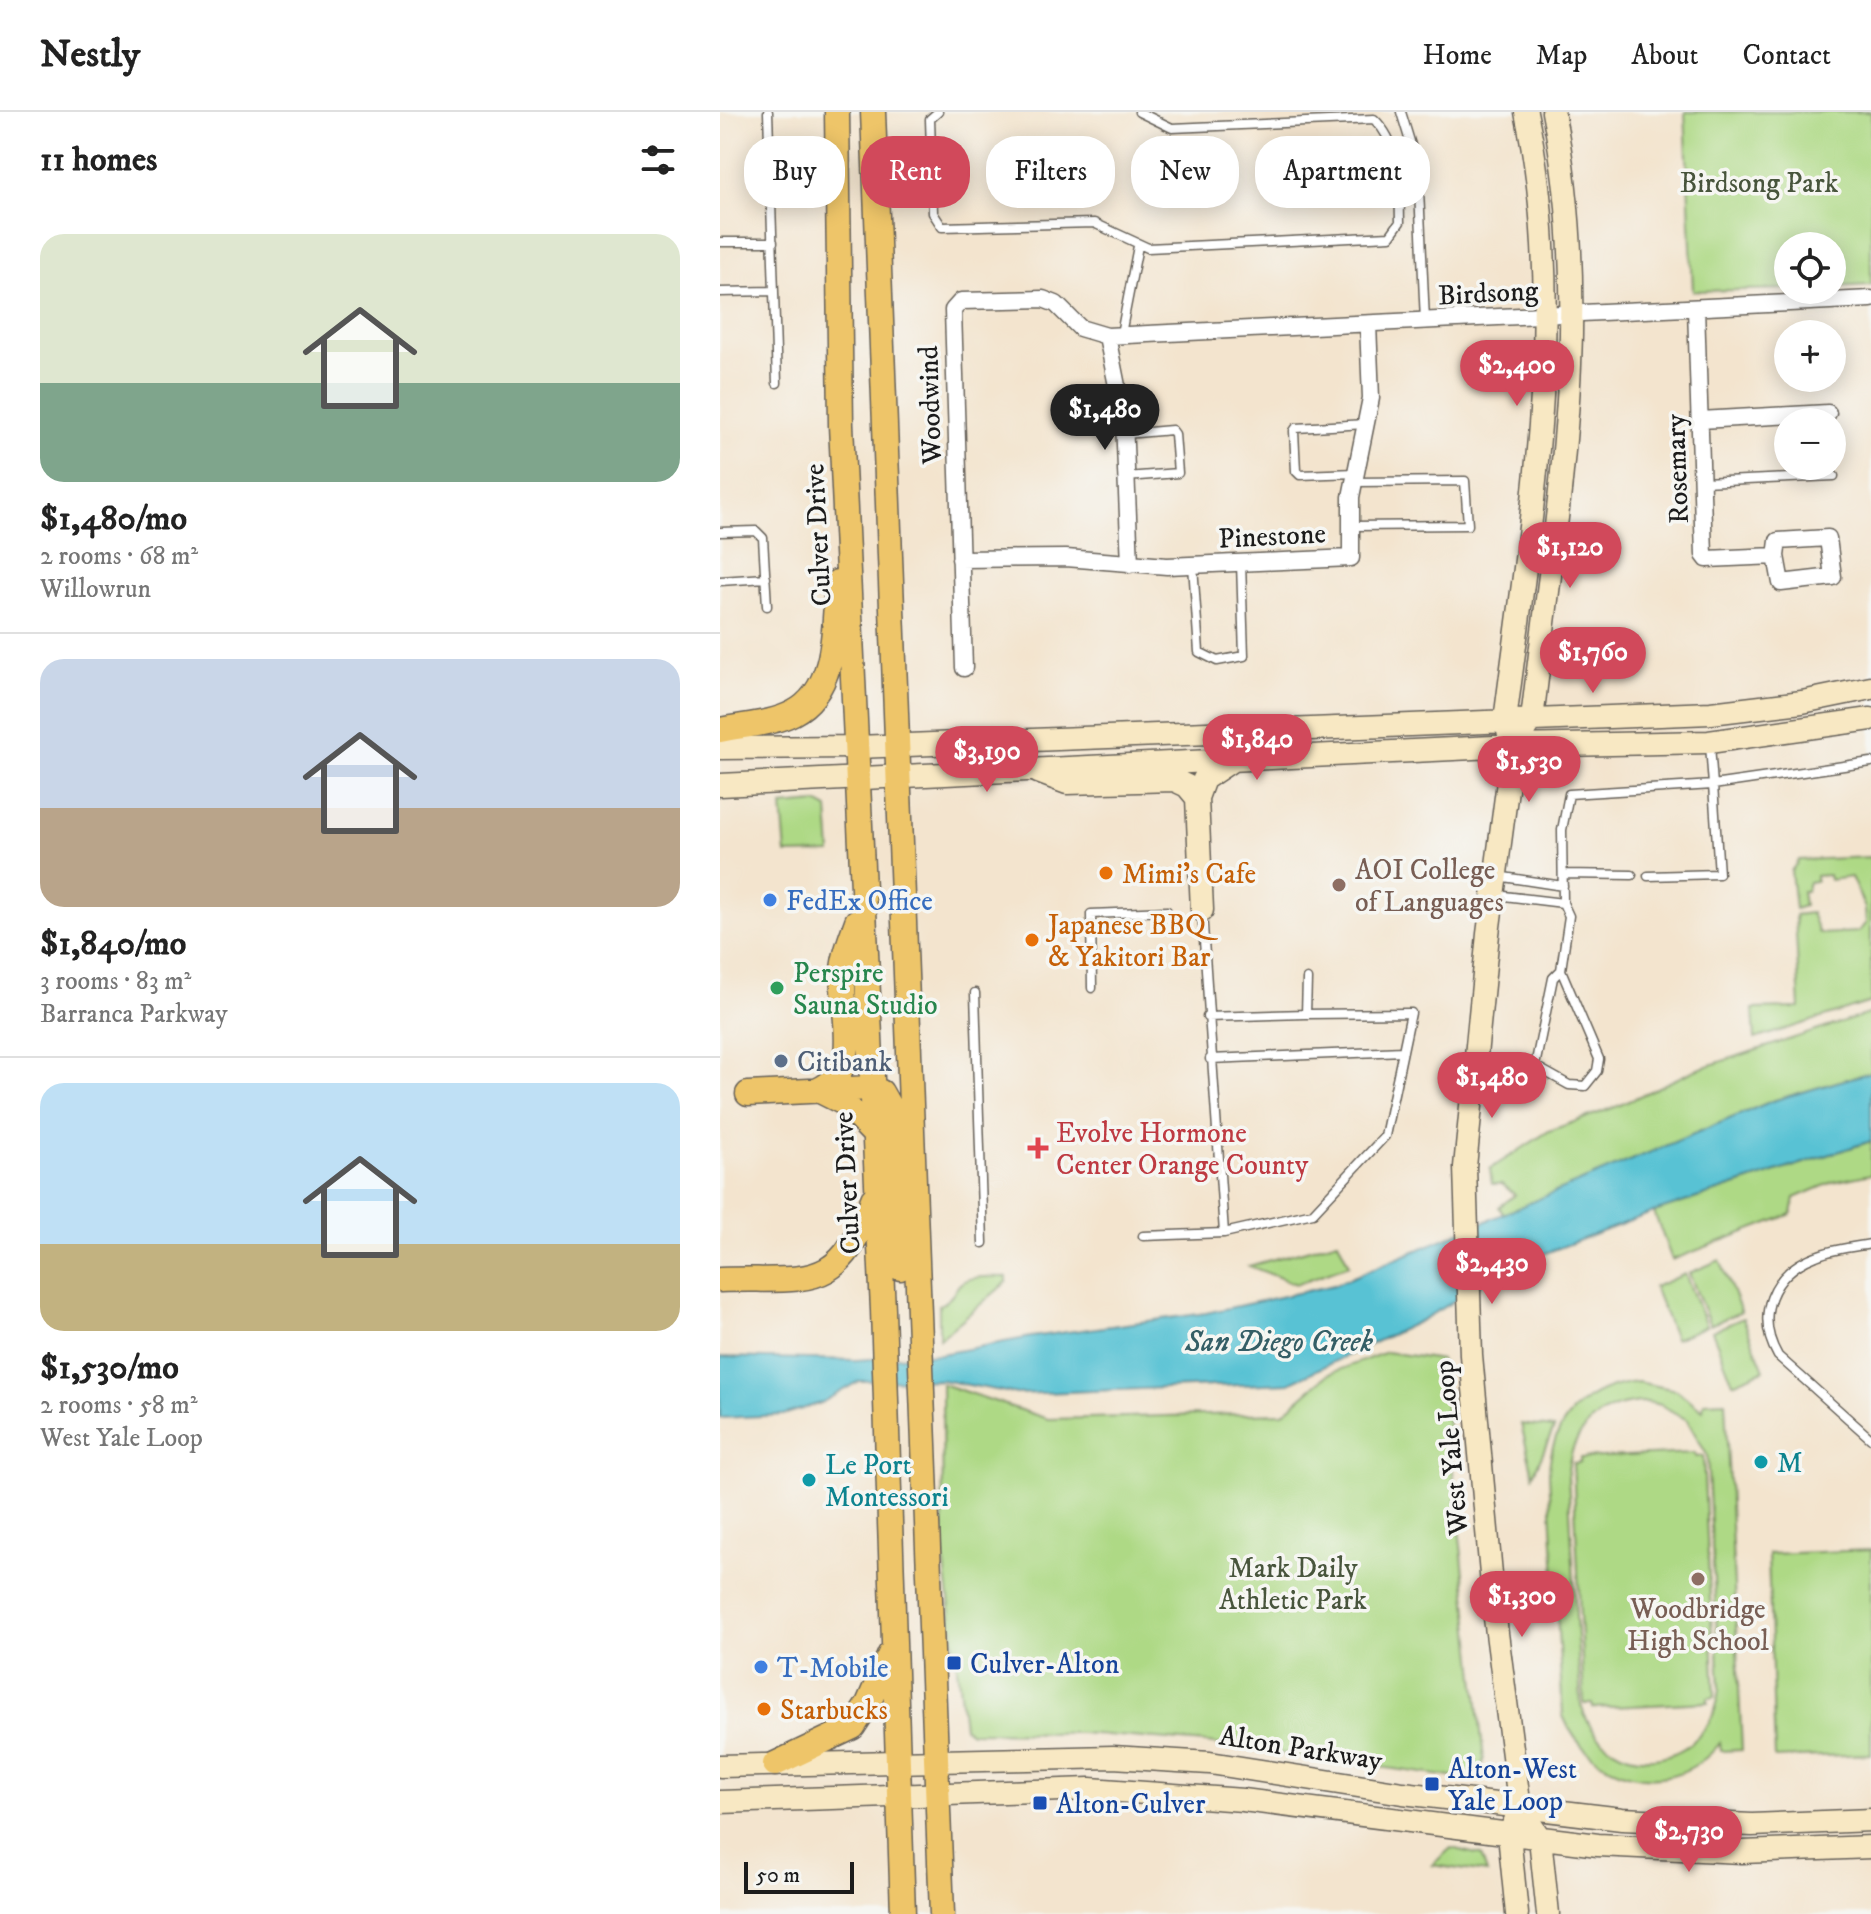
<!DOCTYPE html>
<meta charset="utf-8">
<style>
body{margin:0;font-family:"IM FELL DW Pica",serif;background:#f6f6f6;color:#222;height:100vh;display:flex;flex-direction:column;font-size:30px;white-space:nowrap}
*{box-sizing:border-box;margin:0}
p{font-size:26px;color:#767676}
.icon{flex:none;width:44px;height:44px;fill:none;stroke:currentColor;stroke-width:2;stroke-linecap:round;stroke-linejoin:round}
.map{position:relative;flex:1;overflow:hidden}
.details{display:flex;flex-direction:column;background:#fff;width:720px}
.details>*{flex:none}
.banner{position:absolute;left:24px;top:24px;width:760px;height:72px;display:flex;gap:16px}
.tools{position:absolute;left:1054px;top:120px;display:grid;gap:16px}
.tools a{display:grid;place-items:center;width:72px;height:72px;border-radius:50%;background:#fff;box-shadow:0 4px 20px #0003;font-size:40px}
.scale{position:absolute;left:24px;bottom:20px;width:110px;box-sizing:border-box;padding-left:8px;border:4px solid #1c1c1c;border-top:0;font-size:22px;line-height:28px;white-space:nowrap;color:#1c1c1c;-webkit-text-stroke:6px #f6f6f2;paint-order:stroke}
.price{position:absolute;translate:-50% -68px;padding:0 18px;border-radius:28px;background:#d1495b;color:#fff;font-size:26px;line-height:52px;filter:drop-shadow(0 2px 4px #0008)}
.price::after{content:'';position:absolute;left:50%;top:48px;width:24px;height:18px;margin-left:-12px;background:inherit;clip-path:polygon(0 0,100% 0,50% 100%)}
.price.current{background:#222;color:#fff}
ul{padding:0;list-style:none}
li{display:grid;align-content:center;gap:16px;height:424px;padding:0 40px}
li+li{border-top:2px solid #e0e0e0}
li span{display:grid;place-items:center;height:248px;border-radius:24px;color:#555}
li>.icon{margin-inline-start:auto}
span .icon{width:144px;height:144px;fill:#fffc;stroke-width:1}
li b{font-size:34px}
h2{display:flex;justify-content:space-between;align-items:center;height:96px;padding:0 40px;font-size:34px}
.pill{padding:0 28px;border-radius:32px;background:#fff;box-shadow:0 4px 20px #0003;font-size:28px;line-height:72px}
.pill.current{background:#d1495b;color:#fff}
header{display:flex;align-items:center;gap:48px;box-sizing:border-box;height:112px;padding:0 40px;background:#fff;border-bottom:2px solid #e0e0e0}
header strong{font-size:38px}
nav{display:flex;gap:44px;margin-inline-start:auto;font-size:28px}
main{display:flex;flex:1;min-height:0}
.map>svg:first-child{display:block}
.green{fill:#aed985;stroke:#657a50;stroke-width:2;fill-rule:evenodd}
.water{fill:#58c2d4;stroke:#3a6f78;stroke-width:2}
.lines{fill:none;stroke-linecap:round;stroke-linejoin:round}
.service-casing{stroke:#67625a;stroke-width:11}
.minor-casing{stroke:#67625a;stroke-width:19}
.secondary-casing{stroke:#67625a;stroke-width:25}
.primary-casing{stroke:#67625a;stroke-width:27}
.service{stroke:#fff;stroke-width:8}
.minor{stroke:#fff;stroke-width:16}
.secondary{stroke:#f8e8c3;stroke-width:22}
.primary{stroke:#eec569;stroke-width:24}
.food-dot{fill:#e8710a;stroke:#f6f6f2;stroke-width:3}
.education-dot{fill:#8d6e63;stroke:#f6f6f2;stroke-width:3}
.shop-dot{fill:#3f7fe0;stroke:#f6f6f2;stroke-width:3}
.leisure-dot{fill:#2e9e5b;stroke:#f6f6f2;stroke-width:3}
.service-dot{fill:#5c6f8a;stroke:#f6f6f2;stroke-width:3}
.health-dot{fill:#e0444e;stroke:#f6f6f2;stroke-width:3}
.culture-dot{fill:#0f9aa8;stroke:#f6f6f2;stroke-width:3}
.transit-dot{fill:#1a4fb4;stroke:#f6f6f2;stroke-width:3}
.labels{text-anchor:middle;stroke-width:7;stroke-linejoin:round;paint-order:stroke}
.park-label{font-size:28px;fill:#48553c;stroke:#f6f6f2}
.street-label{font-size:28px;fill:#1c1c1c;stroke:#f6f6f2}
.education-label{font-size:28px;fill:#785e54;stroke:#f6f6f2;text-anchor:start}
.food-label{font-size:28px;fill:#c56008;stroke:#f6f6f2;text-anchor:start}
.shop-label{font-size:28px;fill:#366cbe;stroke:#f6f6f2;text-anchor:start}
.leisure-label{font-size:28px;fill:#27864d;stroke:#f6f6f2;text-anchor:start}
.service-label{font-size:28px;fill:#4e5e75;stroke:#f6f6f2;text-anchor:start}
.health-label{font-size:28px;fill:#be3a42;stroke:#f6f6f2;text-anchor:start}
.culture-label{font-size:28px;fill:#0d838f;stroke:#f6f6f2;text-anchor:start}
.transit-label{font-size:28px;fill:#164399;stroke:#f6f6f2;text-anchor:start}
.water-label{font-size:30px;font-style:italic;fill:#345e66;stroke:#f6f6f2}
</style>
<header>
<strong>Nestly</strong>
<nav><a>Home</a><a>Map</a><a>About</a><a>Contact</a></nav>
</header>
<main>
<section class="details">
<h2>11 homes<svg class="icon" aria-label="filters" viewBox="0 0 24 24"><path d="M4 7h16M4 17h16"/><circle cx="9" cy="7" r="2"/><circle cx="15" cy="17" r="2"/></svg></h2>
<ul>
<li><span style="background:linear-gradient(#dfe7d0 60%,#7fa58c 0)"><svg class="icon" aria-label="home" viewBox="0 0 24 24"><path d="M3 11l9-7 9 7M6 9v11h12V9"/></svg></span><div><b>$1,480/mo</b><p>2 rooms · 68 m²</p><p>Willowrun</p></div></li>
<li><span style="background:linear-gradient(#c9d6e8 60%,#b9a48a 0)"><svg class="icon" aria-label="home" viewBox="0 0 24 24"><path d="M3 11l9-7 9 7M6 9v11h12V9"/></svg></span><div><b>$1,840/mo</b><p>3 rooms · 83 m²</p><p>Barranca Parkway</p></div></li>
<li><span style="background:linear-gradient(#bfe0f5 65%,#c2b280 0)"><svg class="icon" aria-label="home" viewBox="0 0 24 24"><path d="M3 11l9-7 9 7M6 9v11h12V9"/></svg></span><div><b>$1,530/mo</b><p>2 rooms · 58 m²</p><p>West Yale Loop</p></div></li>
</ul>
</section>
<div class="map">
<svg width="1151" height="1802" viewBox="0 0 1151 1802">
<rect width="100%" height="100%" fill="#f6f6f2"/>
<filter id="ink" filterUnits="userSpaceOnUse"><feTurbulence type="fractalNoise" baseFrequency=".0125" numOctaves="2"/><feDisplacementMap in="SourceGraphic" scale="16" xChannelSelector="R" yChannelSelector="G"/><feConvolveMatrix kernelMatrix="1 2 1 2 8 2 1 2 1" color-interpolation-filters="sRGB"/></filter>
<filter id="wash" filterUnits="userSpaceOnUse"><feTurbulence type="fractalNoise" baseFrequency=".006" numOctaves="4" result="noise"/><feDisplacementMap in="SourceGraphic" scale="32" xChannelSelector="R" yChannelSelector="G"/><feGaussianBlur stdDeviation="1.8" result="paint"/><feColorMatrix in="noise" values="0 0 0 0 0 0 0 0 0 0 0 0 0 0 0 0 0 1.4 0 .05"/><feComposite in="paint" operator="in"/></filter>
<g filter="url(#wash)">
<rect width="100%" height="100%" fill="#f3e4ce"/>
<!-- green -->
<path class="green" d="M965,0H1151V173L1112,175V134H1068V177L973,179Z
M97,691L108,697L111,741L66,742L62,694Z
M1151,745V890L1035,927L1033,897L1080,896L1075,803L1091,801L1099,822L1138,820L1146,811L1145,796L1131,765L1110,768L1109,763L1096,764V769L1089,770L1086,779H1082L1084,794L1075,797L1071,759L1079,748Z
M1151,901V960L1052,989L784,1103L779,1095L795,1083L782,1072H772L770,1057L829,1019L898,994L975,958Z
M1151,1029V1062L1113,1070L1075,1086L1072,1102L952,1148L934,1100Z
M618,1129L629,1153L576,1172L529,1154Z
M1000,1148L1021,1200L990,1213L969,1161Z
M965,1162L986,1214L955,1227L934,1175Z
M287,1165V1170L219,1227V1193C232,1189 232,1179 241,1171C252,1163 274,1165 287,1165Z
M1023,1206L1044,1258L1013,1271L992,1219Z
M666,1240L721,1248L764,1648L757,1663L738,1666L486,1631L361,1621L251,1620L244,1615L223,1436L222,1272L328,1307L563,1301L608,1262Z
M918,1270L956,1278L983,1298L984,1290L1005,1289L1022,1638L1001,1639L1000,1631C954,1690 869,1668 843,1604L829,1362C830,1309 866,1275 918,1270ZM927,1290L941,1293L967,1308L987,1343L1000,1576C991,1658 886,1674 861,1593L848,1363C850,1317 882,1290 927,1290Z
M801,1312L834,1316L813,1363Z
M975,1341L976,1345L983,1344L995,1585L988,1586V1590L873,1596L872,1592H864L853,1351L860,1350V1346Z
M1151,1438V1642L1055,1646L1048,1442Z
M731,1736L761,1743L767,1761L712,1753Z"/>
<!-- water -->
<path class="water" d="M1151,960V1029L934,1100L794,1153L702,1208L569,1271L297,1282L222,1268L139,1269L101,1291L63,1303L0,1306V1245L136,1248L221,1242L311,1225L486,1201L614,1173L1052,989Z"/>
</g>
<g filter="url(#ink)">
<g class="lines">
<defs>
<path id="service" d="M48,0L57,271
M218,0L210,7L213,101L222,115L374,111L428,136L670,124L680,110C679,74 682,34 654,7L452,16L419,0
M681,0L698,56L705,209
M0,130H53
M0,180L54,179
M401,222L418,134
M405,322L452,318L455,322L458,361L406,365
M636,361L580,363L576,359L574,319L576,316L646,312
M983,370L1114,364
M632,414L748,413L745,369L635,370
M0,420L36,419L43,426L47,494
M473,453L479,540L497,549L524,544L521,451
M0,469L46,466
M990,633L993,673L1151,650
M844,762L912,763
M777,764L843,774
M776,783L843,791
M482,799L504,1121
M841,858L879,947L877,959L865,974L849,973L815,954L833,866L841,858L849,804L843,791L842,718L849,682L993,673L999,762L928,764
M372,876L371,802L447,799
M255,881L263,1131
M487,905L586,902
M490,947L683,939
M423,1124L504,1121L593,1101L665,1024L691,901L586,902L587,867
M1151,1132C1133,1135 1113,1137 1096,1144C1051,1161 1035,1204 1058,1244L1151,1327"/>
<path id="minor" d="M976,196L984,443L987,447L1056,444L1058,429L1108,426L1113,465L1061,471L1056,444
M387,224L404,309L410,452
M980,308L1108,301
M240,447L346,446L447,454L631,446V385L651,286L648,212
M244,556L233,198L241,189L323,187L336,192L360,216L387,224L1151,187"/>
<path id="secondary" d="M789,622L785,609C810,412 848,197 806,0
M0,636L137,635L991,601L1082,590L1151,576
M318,660L347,671L454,668L467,674L477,686
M0,673L794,634L989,630L1151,607
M482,798L477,686L484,667L511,649
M0,1654L393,1645L490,1651L683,1681L902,1707L1032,1713L1151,1708
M0,1690L370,1677L523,1688L878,1733L1022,1740L1151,1735
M795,1709L789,1722L797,1802
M828,1802L820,1726L800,1697L775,1506L751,1243L745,1055L768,822L789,662L794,634L812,608C835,407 875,202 833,0"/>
<path id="primary" d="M117,0L121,313L163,1198L183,1802
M153,0L222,1802
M0,618C23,613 52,612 73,601C118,578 114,513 117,470
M98,978C146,957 119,899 123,858C124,842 132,824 137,809
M100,979L124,991L153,1021
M28,982L150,976L161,980L170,996L180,1156
M0,1168C89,1165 118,1183 153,1087
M55,1652L133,1615L148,1592L170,1542"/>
</defs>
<!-- service casing -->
<use href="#service" class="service-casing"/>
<!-- minor casing -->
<use href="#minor" class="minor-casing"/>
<!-- secondary casing -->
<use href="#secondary" class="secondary-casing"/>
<!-- primary casing -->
<use href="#primary" class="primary-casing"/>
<!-- service -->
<use href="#service" class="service"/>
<!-- minor -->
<use href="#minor" class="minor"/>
<!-- secondary -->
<use href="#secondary" class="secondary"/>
<!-- primary -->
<use href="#primary" class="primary"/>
</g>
</g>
<!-- markers -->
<g class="food-dot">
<circle cx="386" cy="761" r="8"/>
<circle cx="312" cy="828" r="8"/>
<circle cx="44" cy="1597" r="8"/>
</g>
<g class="education-dot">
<circle cx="619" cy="773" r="8"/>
<circle cx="978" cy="1467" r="8"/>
</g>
<g class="shop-dot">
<circle cx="50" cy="788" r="8"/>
<circle cx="41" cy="1555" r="8"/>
</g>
<circle class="leisure-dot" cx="57" cy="876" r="8"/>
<circle class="service-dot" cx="61" cy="949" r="8"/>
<path class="health-dot" d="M314 1024h8v8h8v8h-8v8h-8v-8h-8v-8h8z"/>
<g class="culture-dot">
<circle cx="1041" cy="1350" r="8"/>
<circle cx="89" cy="1368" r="8"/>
</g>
<g class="transit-dot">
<rect x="226" y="1543" width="16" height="16" rx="4"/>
<rect x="704" y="1664" width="16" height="16" rx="4"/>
<rect x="312" y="1683" width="16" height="16" rx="4"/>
</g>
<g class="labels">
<!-- park labels -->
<g class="park-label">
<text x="1039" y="80">Birdsong Park</text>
<text x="573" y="1465">Mark Daily<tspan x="573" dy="32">Athletic Park</tspan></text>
</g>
<!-- street labels -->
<g class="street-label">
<text transform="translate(768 180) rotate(-3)" y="10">Birdsong</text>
<text transform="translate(209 293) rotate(-92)" y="10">Woodwind</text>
<text transform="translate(956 357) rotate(-92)" y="10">Rosemary</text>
<text transform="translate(97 423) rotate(-93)" y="10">Culver Drive</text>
<text transform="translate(552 423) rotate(-3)" y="10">Pinestone</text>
<text transform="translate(126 1071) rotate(-93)" y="10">Culver Drive</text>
<text transform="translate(730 1336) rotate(-95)" y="10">West Yale Loop</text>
<text transform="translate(581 1635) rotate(9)" y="10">Alton Parkway</text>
</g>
<!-- education labels -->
<g class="education-label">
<text x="635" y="767">AOI College<tspan x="635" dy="32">of Languages</tspan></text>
<text x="978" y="1506" text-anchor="middle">Woodbridge<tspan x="978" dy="32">High School</tspan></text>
</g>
<!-- food labels -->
<g class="food-label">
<text x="402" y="771">Mimi's Cafe</text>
<text x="328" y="822">Japanese BBQ<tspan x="328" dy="32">&amp; Yakitori Bar</tspan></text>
<text x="60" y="1607">Starbucks</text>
</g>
<!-- shop labels -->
<g class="shop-label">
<text x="66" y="798">FedEx Office</text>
<text x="57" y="1565">T-Mobile</text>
</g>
<!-- leisure labels -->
<g class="leisure-label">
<text x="73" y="870">Perspire<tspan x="73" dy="32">Sauna Studio</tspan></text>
</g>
<!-- service labels -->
<g class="service-label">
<text x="77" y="959">Citibank</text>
</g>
<!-- health labels -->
<g class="health-label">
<text x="336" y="1030">Evolve Hormone<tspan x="336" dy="32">Center Orange County</tspan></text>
</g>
<!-- culture labels -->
<g class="culture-label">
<text x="1057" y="1360">M</text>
<text x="105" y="1362">Le Port<tspan x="105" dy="32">Montessori</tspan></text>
</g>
<!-- transit labels -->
<g class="transit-label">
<text x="250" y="1561">Culver-Alton</text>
<text x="728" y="1666">Alton-West<tspan x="728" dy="32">Yale Loop</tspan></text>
<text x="336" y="1701">Alton-Culver</text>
</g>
<!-- water labels -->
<g class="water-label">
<text x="559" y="1239">San Diego Creek</text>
</g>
</g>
</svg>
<div class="tools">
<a><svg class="icon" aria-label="locate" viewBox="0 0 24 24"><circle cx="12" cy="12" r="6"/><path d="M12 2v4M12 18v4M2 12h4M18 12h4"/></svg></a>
<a>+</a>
<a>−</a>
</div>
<div class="scale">50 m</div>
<b class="price" style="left:797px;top:296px">$2,400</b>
<b class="price current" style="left:385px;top:340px">$1,480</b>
<b class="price" style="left:850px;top:478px">$1,120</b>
<b class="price" style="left:873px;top:583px">$1,760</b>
<b class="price" style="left:537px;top:670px">$1,840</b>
<b class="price" style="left:267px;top:682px">$3,190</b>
<b class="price" style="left:809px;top:692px">$1,530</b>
<b class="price" style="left:772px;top:1008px">$1,480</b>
<b class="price" style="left:772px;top:1194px">$2,430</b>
<b class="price" style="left:802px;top:1527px">$1,300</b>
<b class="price" style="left:969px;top:1762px">$2,730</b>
<div class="banner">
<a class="pill">Buy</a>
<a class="pill current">Rent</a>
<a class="pill">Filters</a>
<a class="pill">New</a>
<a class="pill">Apartment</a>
</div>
</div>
</main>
